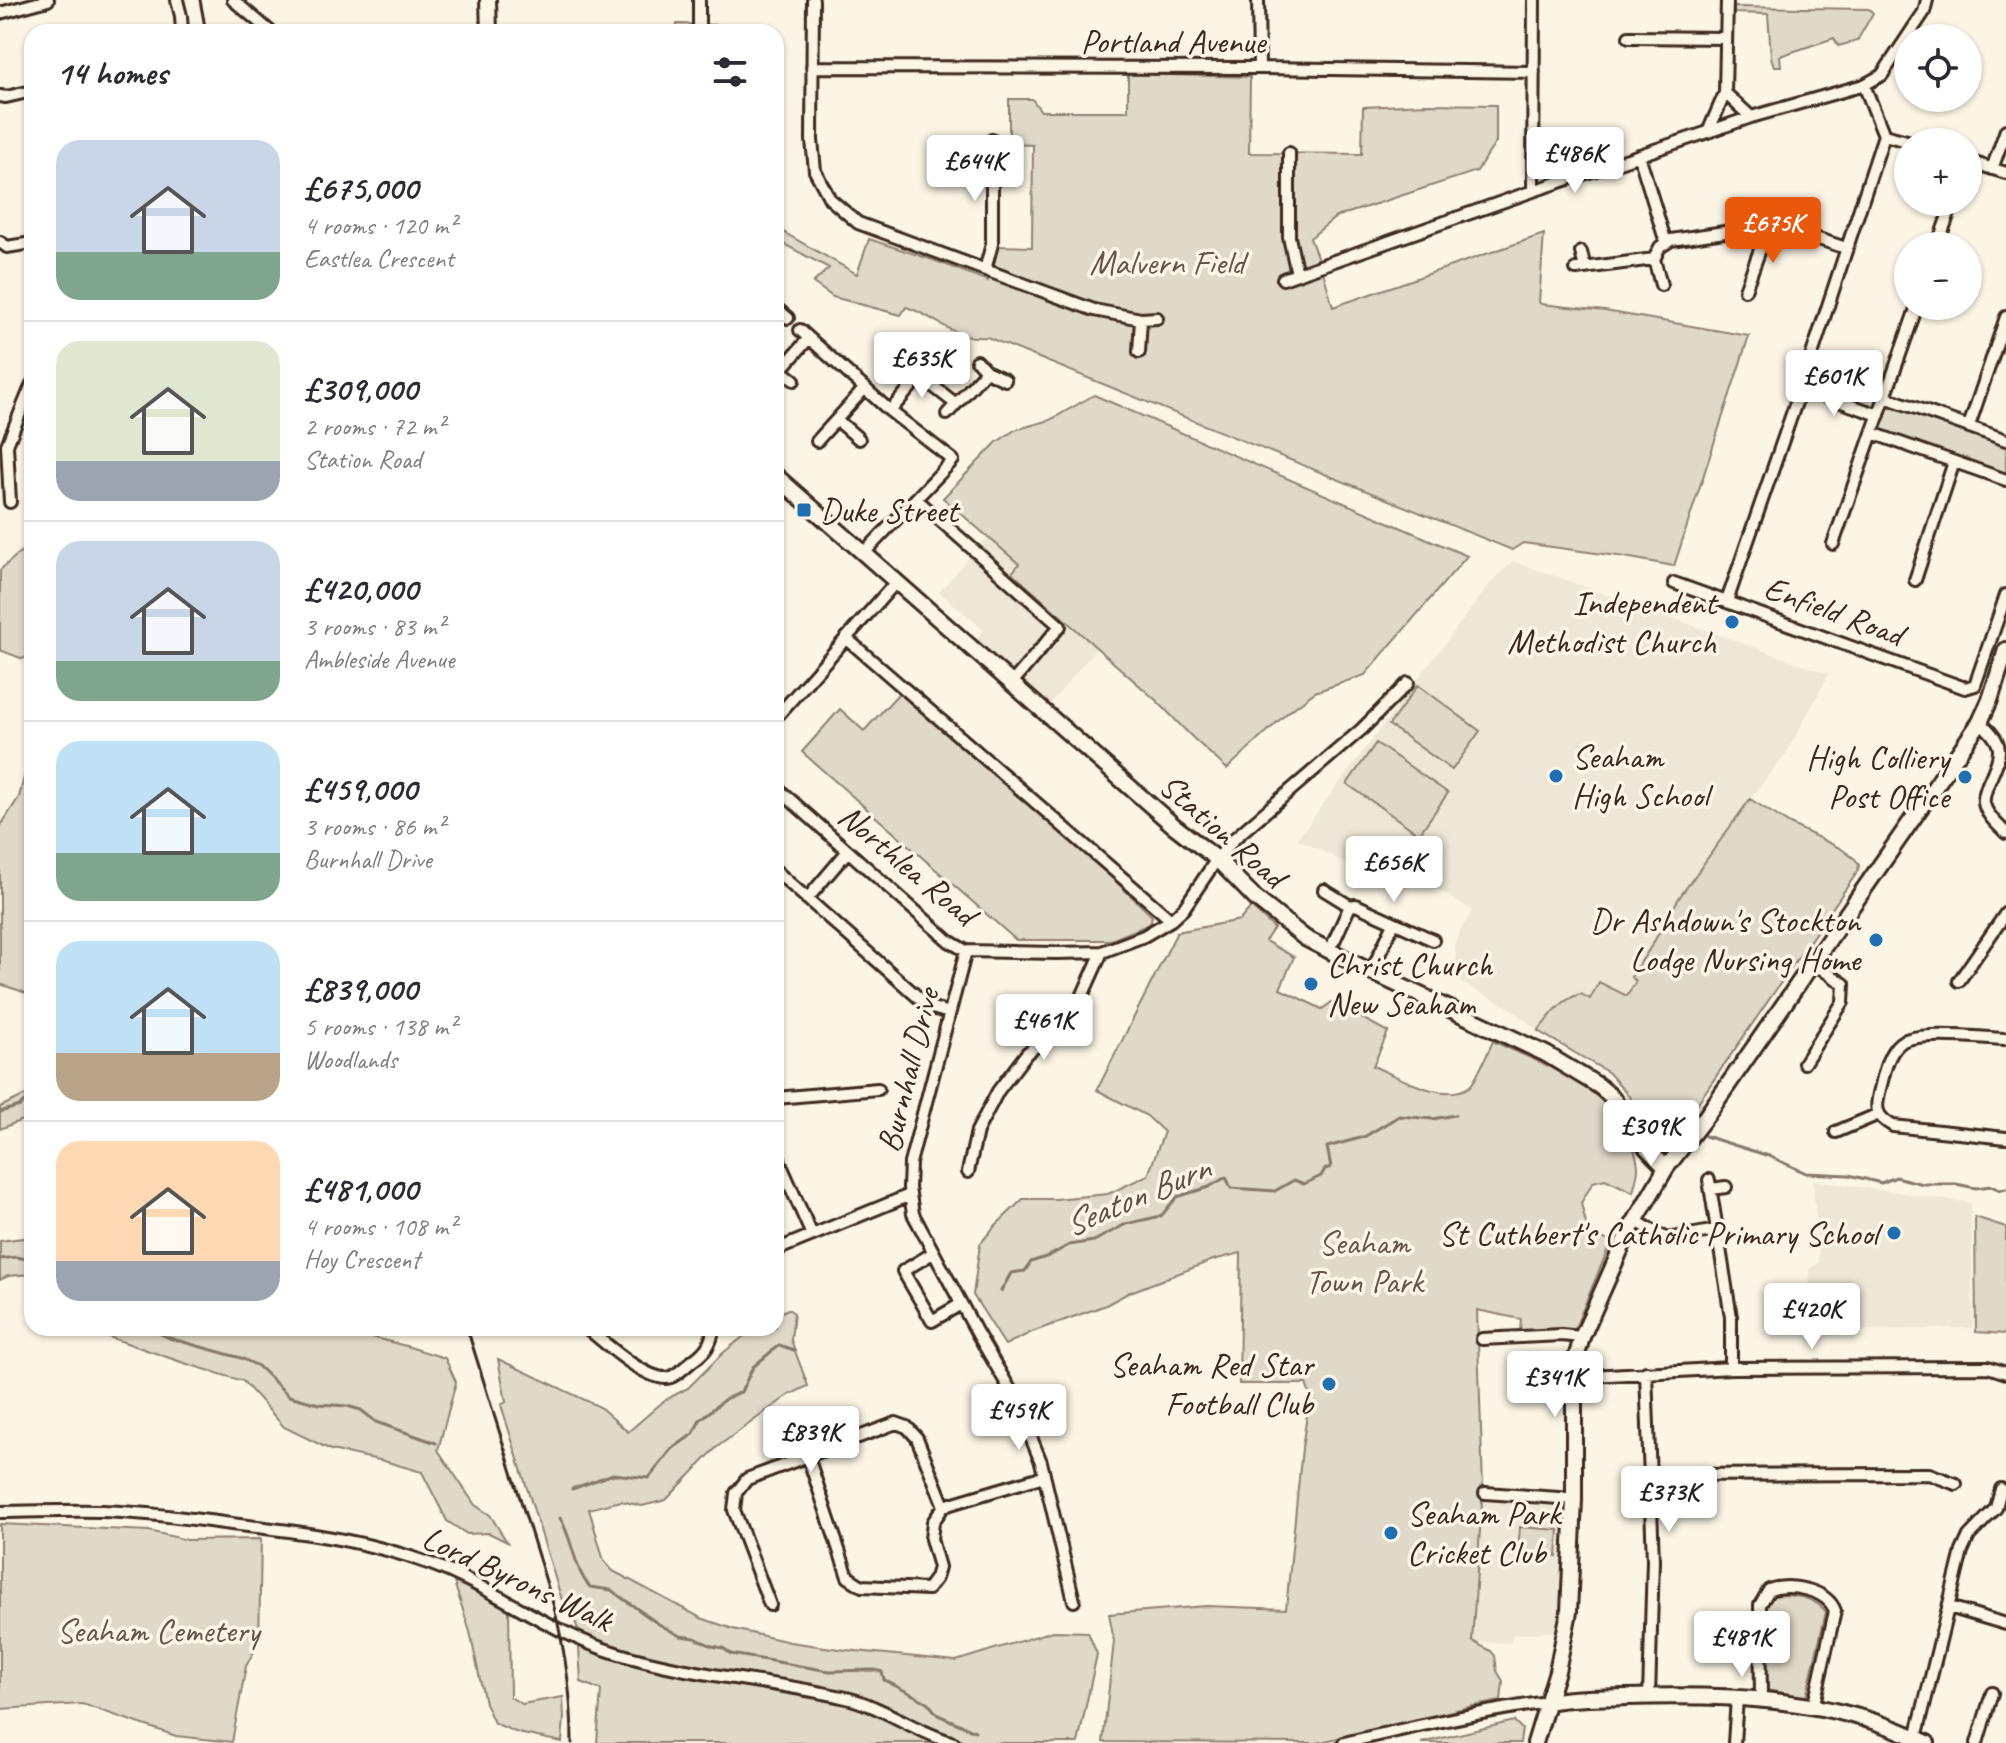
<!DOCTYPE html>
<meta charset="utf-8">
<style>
body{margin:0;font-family:Caveat,sans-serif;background:#f2f2f3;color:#2b2b33;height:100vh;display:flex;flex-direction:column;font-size:30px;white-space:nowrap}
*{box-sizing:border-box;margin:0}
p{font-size:26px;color:#7c7c81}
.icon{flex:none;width:44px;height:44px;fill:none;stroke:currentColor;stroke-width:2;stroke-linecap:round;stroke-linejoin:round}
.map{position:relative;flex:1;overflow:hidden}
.sheet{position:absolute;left:24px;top:24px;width:760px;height:1312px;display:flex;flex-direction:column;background:#fff;border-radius:24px;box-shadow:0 2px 6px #0004}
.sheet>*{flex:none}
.fabs{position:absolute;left:1894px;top:24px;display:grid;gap:16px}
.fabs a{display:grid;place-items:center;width:88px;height:88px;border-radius:50%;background:#fff;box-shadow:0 2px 6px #0004;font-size:40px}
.price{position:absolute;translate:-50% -68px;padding:0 18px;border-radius:8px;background:#fff;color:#222;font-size:26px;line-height:52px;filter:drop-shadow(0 2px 4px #0008)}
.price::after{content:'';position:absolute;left:50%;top:48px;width:24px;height:18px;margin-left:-12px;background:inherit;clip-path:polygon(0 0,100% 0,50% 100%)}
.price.current{background:#ea580c;color:#fff}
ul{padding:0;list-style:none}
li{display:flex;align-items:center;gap:24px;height:200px;padding:0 32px}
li+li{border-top:2px solid #e1e1e2}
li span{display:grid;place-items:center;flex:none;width:224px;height:160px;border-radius:24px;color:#555}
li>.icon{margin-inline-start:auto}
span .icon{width:96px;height:96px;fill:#fffc;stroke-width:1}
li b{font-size:34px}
h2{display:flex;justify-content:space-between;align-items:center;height:96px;padding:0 32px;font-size:34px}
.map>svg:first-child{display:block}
.built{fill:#eee6d6}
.green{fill:#e0d8c8;stroke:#8e8173;stroke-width:2}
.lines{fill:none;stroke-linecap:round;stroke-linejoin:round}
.stream{stroke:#85796b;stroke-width:3}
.minor-casing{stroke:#3b2a1e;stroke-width:16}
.secondary-casing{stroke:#3b2a1e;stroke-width:20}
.minor{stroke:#fcf5e5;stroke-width:10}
.secondary{stroke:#fcf5e5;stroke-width:14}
.rail{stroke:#3b2a1e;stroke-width:3}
.poi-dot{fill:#1f6fb2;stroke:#fcf5e5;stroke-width:3}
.labels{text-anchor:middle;stroke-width:7;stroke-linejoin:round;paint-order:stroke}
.street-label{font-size:34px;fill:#3b2a1e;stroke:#fcf5e5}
.park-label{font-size:34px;fill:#645648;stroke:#fcf5e5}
.poi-label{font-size:34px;fill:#3b2a1e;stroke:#fcf5e5;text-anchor:end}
.water-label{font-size:36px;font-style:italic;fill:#605144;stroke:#fcf5e5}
</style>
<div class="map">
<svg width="2006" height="1743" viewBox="0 0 2006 1743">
<rect width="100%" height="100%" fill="#fcf5e5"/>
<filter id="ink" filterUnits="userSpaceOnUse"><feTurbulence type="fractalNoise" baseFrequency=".0125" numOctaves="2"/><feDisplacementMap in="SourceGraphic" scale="16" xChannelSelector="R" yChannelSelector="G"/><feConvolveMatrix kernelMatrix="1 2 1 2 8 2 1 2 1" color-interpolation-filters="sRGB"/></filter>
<g filter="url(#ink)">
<!-- built -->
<path class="built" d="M987,537L1020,564L1012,574L1097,648L1049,705L976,641L984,630L939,592Z
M1512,561L1829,674L1786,754L1750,799L1627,997L1590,999L1569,997L1551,1015L1538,1031L1512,1009L1448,976L1456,960L1455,942L1472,910L1428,885L1399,872H1391L1380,877L1370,875L1297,839L1486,589Z
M1813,1180L1971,1203L1973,1328L1812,1331L1809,1269L1819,1262Z
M1482,1501L1567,1507L1558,1631L1512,1635L1511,1643L1472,1642Z"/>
<!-- green -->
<path class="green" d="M1734,7L1869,9L1873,13L1857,41L1838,46L1834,38L1780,56L1781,66H1774L1771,57L1768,14L1734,13Z
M677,24L768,26V32H629L626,30L676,31Z
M1128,74L1250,77L1249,153L1362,154L1363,107L1426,104L1496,105V142L1477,171L1336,217L1310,238L1324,275L1333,307L1544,234L1539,302L1541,304L1605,311L1749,336L1674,566L1625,557L1523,543L1512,550L987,337C951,340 937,316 906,307L901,315L833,297L813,283L829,268L776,240V228L857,274L869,239L936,261L988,281L996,246L1032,247L1033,145L1010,144L1009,137V99H1032L1041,111H1128Z
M1094,395L1467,556L1365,675L1315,692L1287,713L1227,769L1192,737L1157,701L1012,573L1019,564L943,498L997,442L1015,430L1050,420Z
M1886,403L2006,447V475L1877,429Z
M32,542V653L23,659L0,650V570Z
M1418,685L1480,731L1452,770L1389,725Z
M899,693L1106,872L1152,916L1150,924L1111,940H1016L802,752L840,709L864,731Z
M1376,743L1448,793L1419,834L1347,784Z
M32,747V995L0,984V827L19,797Z
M1750,799L1790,824L1840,848L1855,859L1859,865L1858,871L1679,1130L1672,1135L1660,1138L1651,1129L1626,1092L1609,1073L1538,1031C1551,1015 1561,999 1581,994L1590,999L1599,982L1627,996L1636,981L1631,977L1652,945L1679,898Z
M1251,907L1274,928L1265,941L1294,957L1280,989L1322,1009L1332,1002L1388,1032L1373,1066C1397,1076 1446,1105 1470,1086C1476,1081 1489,1050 1493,1041C1524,1056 1560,1069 1588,1089C1610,1105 1636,1140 1638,1167C1638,1175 1635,1184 1633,1192L1605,1179L1593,1182L1581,1203L1588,1232L1611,1242L1573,1333L1520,1331L1521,1319L1477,1310L1483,1488L1472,1641L1491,1651L1495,1656L1497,1671L1503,1681L1501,1701L1473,1706L1317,1743L1103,1742L1114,1641L1109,1614L1206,1606L1286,1609L1302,1448L1310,1395L1306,1384H1239L1241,1253L1213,1260L1128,1293L1106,1305L1032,1332L1005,1345L973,1295L980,1244L994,1227L1023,1199H1055L1108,1194L1148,1175L1164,1132L1147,1116L1097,1090L1177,932L1240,920Z
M32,1092V1116L0,1129V1107Z
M1975,1217L2006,1227V1334L1976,1332Z
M32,1237V1274L8,1276L0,1280V1241Z
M788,1309L794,1313L791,1340L808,1386L789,1395L717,1447L666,1500L642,1506L621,1501L589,1509L604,1561L613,1571L701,1618L733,1629L790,1642L846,1650L956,1661L1053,1631L1088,1632L1097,1654L1078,1743H597L601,1690L581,1682L578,1630L568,1601L562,1600L501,1405L506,1402L498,1359L600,1407L628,1432L665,1400L688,1388L723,1353L754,1328H776V1315Z
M92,1328H336L406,1346L445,1358L456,1382L438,1450L475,1505L490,1515L507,1542L489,1533L467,1534L447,1521L422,1472L384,1461L331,1450L284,1427L243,1381L181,1362L92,1331Z
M0,1524L149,1531L187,1540L261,1539L259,1643L246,1666L232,1742L176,1736L82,1704L0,1709Z
M1520,1527L1559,1530L1557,1556L1518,1552Z
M454,1582L509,1607L510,1697L522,1704L563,1697L564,1718L562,1742L518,1733L494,1723L485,1703L470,1632Z
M1779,1595C1795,1595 1816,1598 1826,1612L1806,1697L1766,1690L1764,1609L1770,1596Z
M1514,1721L1522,1729L1520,1743H1421Z"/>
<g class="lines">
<!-- stream -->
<path class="stream" d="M0,1112L20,1106L32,1096
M1705,1136L1769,1156L1806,1173L1849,1175L1881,1183L1896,1177L1923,1184H1956L1976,1188L1991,1186L2000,1190L2006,1189
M0,1259L16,1257L32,1260
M1001,1291L1011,1273L1025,1271L1031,1262L1049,1256L1069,1245L1094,1241L1126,1224L1161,1216L1177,1197L1209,1187L1226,1177L1231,1188L1275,1191L1294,1180L1304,1184L1321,1176L1325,1169L1331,1167L1327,1147L1364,1137L1399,1116L1433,1119L1455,1115
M149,1328L169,1338L241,1358L258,1366L289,1396L319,1404L347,1406L361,1410L376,1422L436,1443
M572,1489L613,1474L649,1478L672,1449L693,1434L700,1420L725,1399L741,1392L753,1367L779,1345L794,1350
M560,1518C573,1539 574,1570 590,1587L611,1590L657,1623L680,1636L695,1638L712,1646L723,1648L731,1654L829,1671L875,1670L882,1672L884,1680L927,1702L938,1715L975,1731"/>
<defs>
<path id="minor" d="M177,0L181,16L182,32
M233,0L271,32
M699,0V28
M813,0L812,140L815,171L830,199L858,223L1094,310L1141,319L1157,318
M1258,0L1259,68
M0,13L48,0
M1629,37L1726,38
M812,67L1259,68L1534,72
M1864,85L1884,135
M1725,93L1751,117
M0,96L6,97L32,91
M1708,132L1751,117L1864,85L1882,75L1924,12L1927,0
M1884,135L1911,142
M1289,153V237L1297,274
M1639,155L1666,243
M1968,161L2006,173
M1992,169L2006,130
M1533,191L1534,0
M0,242L7,247L32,243
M1937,246L1953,202
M1581,252L1585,268
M1654,259L1661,285
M1576,269L1654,259L1660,247L1671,240L1758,227L1768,228H1785L1846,248
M985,270L992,244V140
M1283,279L1533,191L1708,132L1725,93L1727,0
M1745,290L1768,228
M776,308L788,318
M800,330L890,411L953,460L864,553
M1139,352L1141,319
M977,361L986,371L1005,380
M781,370L794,380
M776,376L809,338
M924,379L934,368
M1801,388L1879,415
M1885,397L1917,306
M890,411L916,381L924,379L956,404
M947,414L986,371
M837,420L859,439
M1969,426L2006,317
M2006,440L1885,397L1872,433L2006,480
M817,441L865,388
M916,499L1060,626L1011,684
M10,502L7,445L32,384
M1833,544L1872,433
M1915,580L1954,462
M1674,583L1965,688L1975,685
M1727,601L1801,388L1884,135
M846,638L1171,920
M1975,685L2006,595
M776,712L779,714L896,582
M1980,722C2006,745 2002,752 1988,784C1986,790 1983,796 1984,803C1986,815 1998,825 2006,833
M776,787L949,941L966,951L1056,953L1102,952L1144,936L1171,920L1184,908L1217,859L1236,837L1362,729L1408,683
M776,871L929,1007L949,1013
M1324,890L1350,906L1334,941
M807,899L848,851
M1350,906L1356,905L1433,940
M966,951L910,1163L909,1188L913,1214L977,1333L1015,1398L1041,1462L1074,1601
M1371,972L1394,923
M1959,981L2006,913
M2006,1039C1983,1038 1916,1030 1900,1043C1887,1054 1884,1074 1880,1089C1875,1108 1875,1116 1893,1126L2006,1138
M1804,1063L1843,1002L1844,984L1813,963
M776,1098L878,1089
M1836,1132L1879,1114
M776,1144L780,1163L812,1235
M968,1172L977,1131L998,1091L1027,1053L1071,1021L1102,952
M1709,1180L1731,1317V1368
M1711,1189L1726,1187
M1636,1221L1667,1239L1717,1230
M776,1250L910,1195
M933,1253L903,1271L932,1321L961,1304
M587,1328C603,1341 650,1385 671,1377C677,1375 685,1367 691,1362C704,1353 712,1345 713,1328
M1482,1339L1561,1335L1582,1337
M1646,1372L1653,1560L1649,1697
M1574,1377L1731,1368L1988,1367L2006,1373
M808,1457L848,1577L862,1586L928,1589L936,1578L939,1567L931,1539L933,1522L944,1506L1044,1476
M1650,1475L1929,1474L1956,1484
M1485,1493L1574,1499
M0,1512C40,1512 81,1509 121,1512C163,1514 206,1521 248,1526C310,1533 371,1542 431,1564C495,1588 550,1633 616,1653C690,1676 767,1680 842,1697C882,1705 915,1732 954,1743
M770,1605L734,1510L736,1493L747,1479L896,1423L907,1427L917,1438L944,1506
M1949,1607L2006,1624
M1761,1700L1760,1605L1769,1590C1789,1583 1827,1589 1835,1611L1813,1708
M1916,1738L1962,1551L1969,1536L1996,1508L2001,1489
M1344,1743C1411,1727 1478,1712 1547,1702
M1734,1743L1737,1698
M1977,1743L1992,1693"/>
<path id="secondary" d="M488,0L489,32
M776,476L1173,825L1217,859L1255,898L1305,938L1371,972L1546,1054L1599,1086L1612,1097L1647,1148L1666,1168
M1547,1702C1573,1697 1600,1698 1626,1697C1727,1694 1835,1697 1927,1743
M1535,1743L1557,1671L1569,1612L1574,1499V1377L1577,1355L1582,1337L1627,1235L1666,1168L1707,1115L1980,722L1990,700L2006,650"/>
</defs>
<!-- minor casing -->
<use href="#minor" class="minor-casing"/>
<!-- secondary casing -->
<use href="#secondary" class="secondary-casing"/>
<!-- minor -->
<use href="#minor" class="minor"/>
<!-- secondary -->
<use href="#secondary" class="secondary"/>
<!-- rail -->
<path class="rail" d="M200,0L206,32
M467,1328L554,1607C565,1651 572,1698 572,1743"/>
</g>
</g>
<!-- markers -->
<g class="poi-dot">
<rect x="796" y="502" width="16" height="16" rx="4"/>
<circle cx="1732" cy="622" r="8"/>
<circle cx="1556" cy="776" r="8"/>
<circle cx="1965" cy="777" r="8"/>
<circle cx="1876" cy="940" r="8"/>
<circle cx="1311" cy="984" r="8"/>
<circle cx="1894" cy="1233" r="8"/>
<circle cx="1329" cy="1384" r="8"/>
<circle cx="1391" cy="1533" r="8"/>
</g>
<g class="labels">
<!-- street labels -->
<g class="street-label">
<text x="1173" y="53">Portland Avenue</text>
<text transform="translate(1834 610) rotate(20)" y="12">Enfield Road</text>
<text transform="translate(1223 830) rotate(41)" y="12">Station Road</text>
<text transform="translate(908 864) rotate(40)" y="12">Northlea Road</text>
<text transform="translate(907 1070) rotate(-76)" y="12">Burnhall Drive</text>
<text transform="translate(518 1578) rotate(25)" y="12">Lord Byrons Walk</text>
</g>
<!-- park labels -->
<g class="park-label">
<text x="1167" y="274">Malvern Field</text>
<text x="1364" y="1254">Seaham<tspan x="1364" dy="39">Town Park</tspan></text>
<text x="158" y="1642">Seaham Cemetery</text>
</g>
<!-- poi labels -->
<g class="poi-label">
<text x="820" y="522" text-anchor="start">Duke Street</text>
<text x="1716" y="614">Independent<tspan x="1716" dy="39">Methodist Church</tspan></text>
<text x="1572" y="768" text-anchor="start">Seaham<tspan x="1572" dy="39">High School</tspan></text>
<text x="1949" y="769">High Colliery<tspan x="1949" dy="39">Post Office</tspan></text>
<text x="1860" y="932">Dr Ashdown's Stockton<tspan x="1860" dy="39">Lodge Nursing Home</tspan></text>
<text x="1327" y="976" text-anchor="start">Christ Church<tspan x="1327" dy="39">New Seaham</tspan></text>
<text x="1878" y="1245">St Cuthbert's Catholic Primary School</text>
<text x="1313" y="1376">Seaham Red Star<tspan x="1313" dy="39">Football Club</tspan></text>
<text x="1407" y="1525" text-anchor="start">Seaham Park<tspan x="1407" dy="39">Cricket Club</tspan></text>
</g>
<!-- water labels -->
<g class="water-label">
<text transform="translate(1136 1195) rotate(-23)" y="13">Seaton Burn</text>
</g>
</g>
</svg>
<div class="fabs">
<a><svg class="icon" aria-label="locate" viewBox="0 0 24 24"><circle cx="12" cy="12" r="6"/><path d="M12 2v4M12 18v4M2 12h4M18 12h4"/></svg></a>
<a>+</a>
<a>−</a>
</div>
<b class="price" style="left:1575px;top:195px">£486K</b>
<b class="price" style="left:975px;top:203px">£644K</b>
<b class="price current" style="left:1773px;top:265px">£675K</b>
<b class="price" style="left:922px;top:400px">£635K</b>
<b class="price" style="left:1834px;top:418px">£601K</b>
<b class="price" style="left:1394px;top:904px">£656K</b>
<b class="price" style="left:1044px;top:1062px">£461K</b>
<b class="price" style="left:1651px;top:1168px">£309K</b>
<b class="price" style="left:1812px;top:1351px">£420K</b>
<b class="price" style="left:1555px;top:1419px">£341K</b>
<b class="price" style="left:1019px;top:1452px">£459K</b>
<b class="price" style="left:811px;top:1474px">£839K</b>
<b class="price" style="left:1669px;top:1534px">£373K</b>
<b class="price" style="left:1742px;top:1679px">£481K</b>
<section class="sheet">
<h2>14 homes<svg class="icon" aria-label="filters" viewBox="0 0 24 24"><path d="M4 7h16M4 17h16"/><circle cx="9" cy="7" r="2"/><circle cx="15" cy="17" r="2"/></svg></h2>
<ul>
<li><span style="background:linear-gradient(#c9d6e8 70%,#7fa58c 0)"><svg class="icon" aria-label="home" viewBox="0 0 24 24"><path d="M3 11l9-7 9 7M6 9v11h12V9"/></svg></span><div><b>£675,000</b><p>4 rooms · 120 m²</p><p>Eastlea Crescent</p></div></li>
<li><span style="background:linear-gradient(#dfe7d0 75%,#9aa5b1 0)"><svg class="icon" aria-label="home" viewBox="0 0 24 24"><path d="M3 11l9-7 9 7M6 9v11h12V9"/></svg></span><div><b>£309,000</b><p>2 rooms · 72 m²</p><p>Station Road</p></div></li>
<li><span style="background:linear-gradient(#c9d6e8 75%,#7fa58c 0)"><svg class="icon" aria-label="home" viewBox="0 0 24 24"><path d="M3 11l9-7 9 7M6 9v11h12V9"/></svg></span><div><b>£420,000</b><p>3 rooms · 83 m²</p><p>Ambleside Avenue</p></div></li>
<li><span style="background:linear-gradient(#bfe0f5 70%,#7fa58c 0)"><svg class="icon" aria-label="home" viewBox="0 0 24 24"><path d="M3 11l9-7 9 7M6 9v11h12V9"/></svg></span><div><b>£459,000</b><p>3 rooms · 86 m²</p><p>Burnhall Drive</p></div></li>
<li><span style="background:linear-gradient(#bfe0f5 70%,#b9a48a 0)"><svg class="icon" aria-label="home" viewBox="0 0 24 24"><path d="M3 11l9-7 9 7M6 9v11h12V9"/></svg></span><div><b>£839,000</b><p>5 rooms · 138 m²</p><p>Woodlands</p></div></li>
<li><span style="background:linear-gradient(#ffd9b3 75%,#9aa5b1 0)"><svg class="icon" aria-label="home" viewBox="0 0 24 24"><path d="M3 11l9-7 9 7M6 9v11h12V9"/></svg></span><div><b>£481,000</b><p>4 rooms · 108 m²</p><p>Hoy Crescent</p></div></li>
</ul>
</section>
</div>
